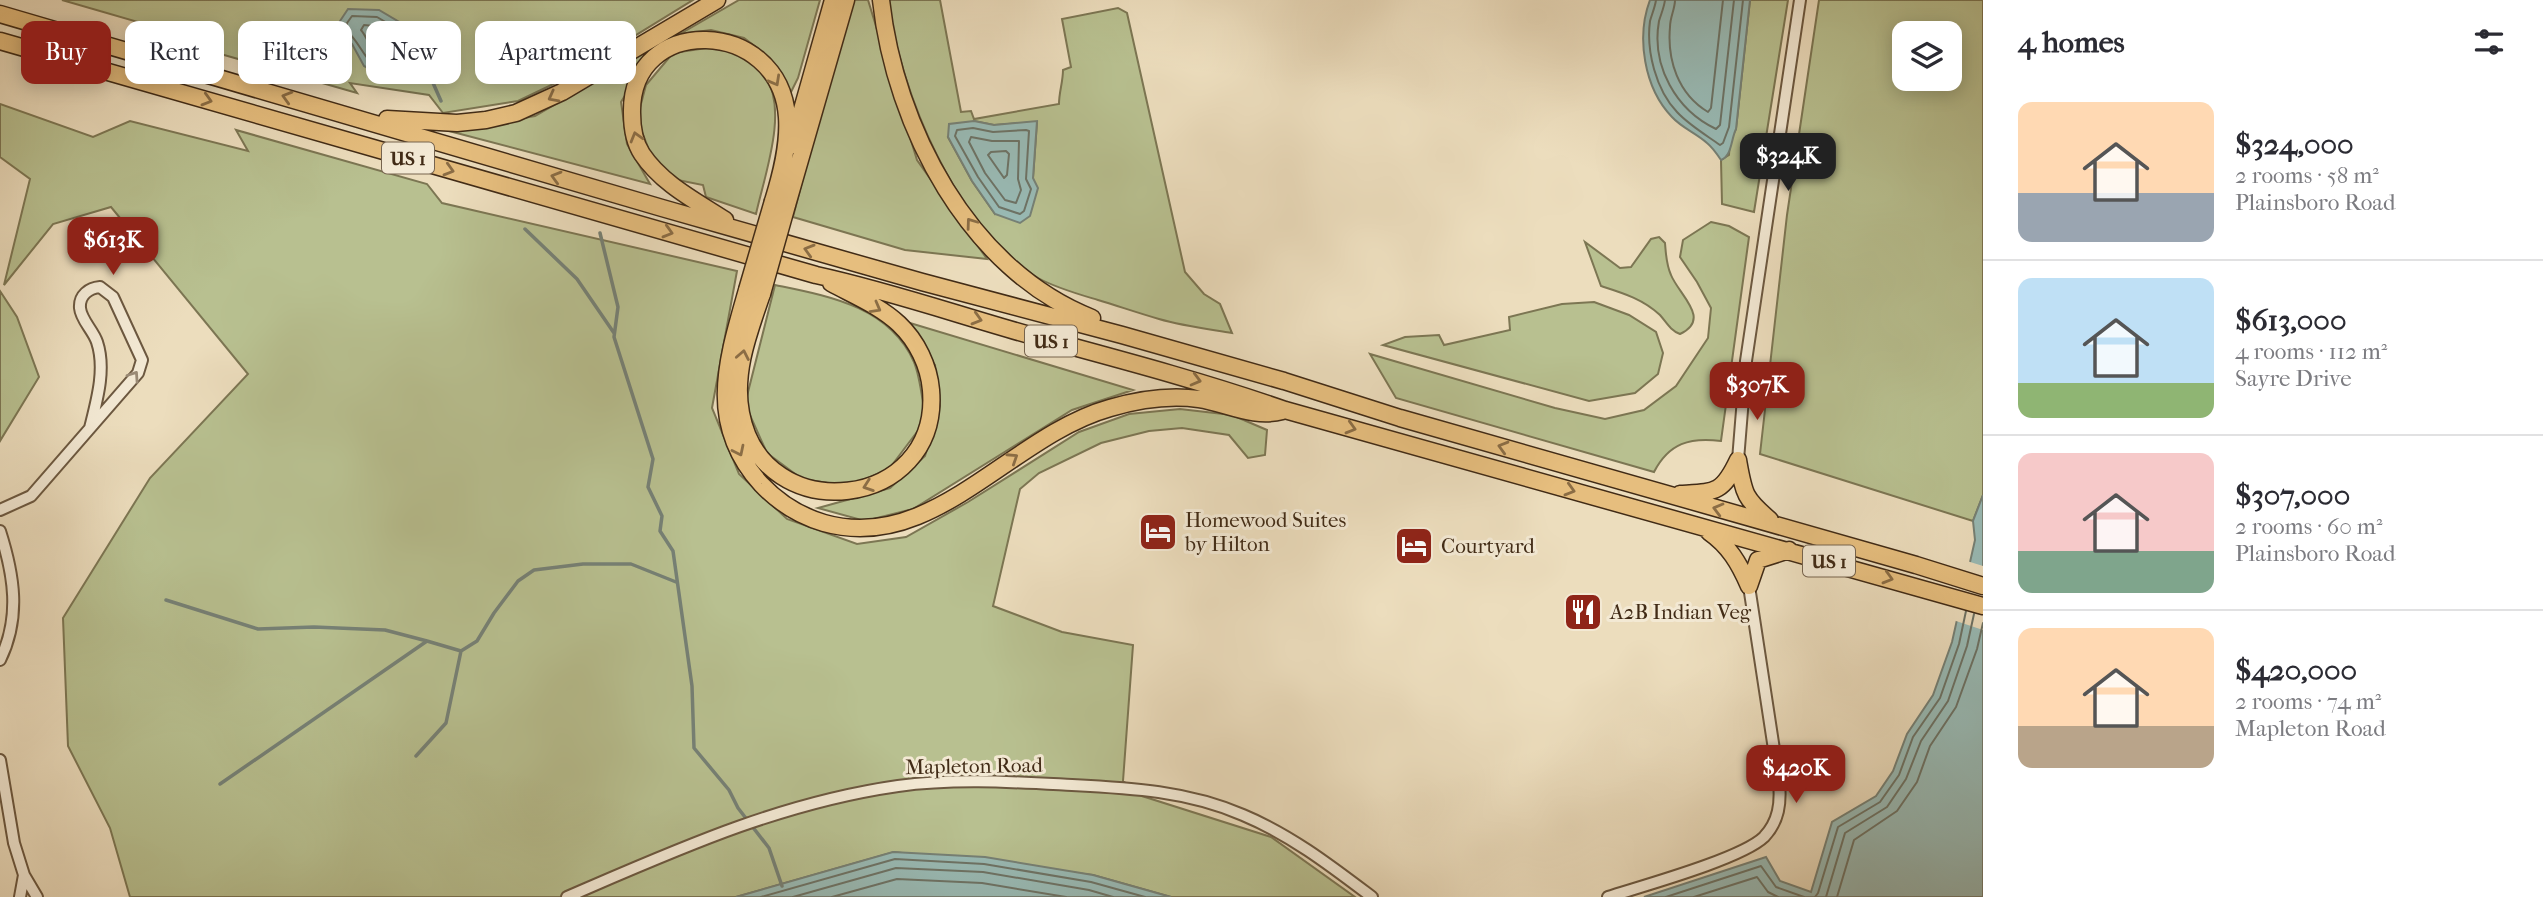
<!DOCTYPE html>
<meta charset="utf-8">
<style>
body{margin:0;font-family:"IM FELL French Canon",serif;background:#f2f2f3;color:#2b2b33;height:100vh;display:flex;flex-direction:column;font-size:26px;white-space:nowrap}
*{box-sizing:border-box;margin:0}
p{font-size:23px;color:#7c7c81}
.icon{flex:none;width:38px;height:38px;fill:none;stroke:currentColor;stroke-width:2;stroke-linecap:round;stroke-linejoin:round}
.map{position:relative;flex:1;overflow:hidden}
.panel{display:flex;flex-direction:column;background:#fff;width:560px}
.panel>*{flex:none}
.guide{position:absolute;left:21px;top:21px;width:665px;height:63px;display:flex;gap:14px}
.buttons{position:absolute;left:1892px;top:21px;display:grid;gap:14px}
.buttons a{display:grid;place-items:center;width:70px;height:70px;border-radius:14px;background:#fff;box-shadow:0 4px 18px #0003;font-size:35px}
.price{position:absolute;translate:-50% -60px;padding:0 16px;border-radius:14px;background:#8f2418;color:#fff;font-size:23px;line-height:46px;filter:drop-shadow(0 2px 4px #0008)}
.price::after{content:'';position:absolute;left:50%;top:42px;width:21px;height:16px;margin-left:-10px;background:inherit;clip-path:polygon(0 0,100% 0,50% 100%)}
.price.selected{background:#222;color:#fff}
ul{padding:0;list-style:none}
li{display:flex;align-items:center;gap:21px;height:175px;padding:0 35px}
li+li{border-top:2px solid #e1e1e2}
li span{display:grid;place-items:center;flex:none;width:196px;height:140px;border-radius:14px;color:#555}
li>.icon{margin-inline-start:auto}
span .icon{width:84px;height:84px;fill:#fffc;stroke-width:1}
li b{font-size:30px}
h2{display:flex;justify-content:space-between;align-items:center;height:84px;padding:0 35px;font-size:30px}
.chip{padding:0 24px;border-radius:14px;background:#fff;box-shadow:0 4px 18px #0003;font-size:24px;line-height:63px}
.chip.selected{background:#8f2418;color:#fff}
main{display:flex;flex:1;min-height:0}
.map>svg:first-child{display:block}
.green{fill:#b8c090;stroke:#7c7653;stroke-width:2;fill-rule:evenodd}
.water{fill:#99bbb6;stroke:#768176;stroke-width:2}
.pier{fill:#ecddbd}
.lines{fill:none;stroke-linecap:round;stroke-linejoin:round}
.shore{stroke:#6d7366;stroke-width:2}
.stream{stroke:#768176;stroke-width:3.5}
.minor-casing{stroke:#6c5840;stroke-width:14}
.highway-casing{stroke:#412b16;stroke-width:19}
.minor{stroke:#f3e9d4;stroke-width:10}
.highway{stroke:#e6be7e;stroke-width:16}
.highway-bridge-casing{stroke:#412b16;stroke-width:19;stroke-linecap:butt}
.highway-bridge{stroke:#e6be7e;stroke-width:16}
.oneway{stroke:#8b6d45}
.oneway2{stroke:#9a8a75}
.labels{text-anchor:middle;stroke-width:6;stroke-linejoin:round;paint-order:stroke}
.shield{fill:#f3e9d4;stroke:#76644f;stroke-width:2}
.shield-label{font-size:19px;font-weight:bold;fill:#412b16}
.poi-label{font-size:21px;fill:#412b16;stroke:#f3e9d4;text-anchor:start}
.street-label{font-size:21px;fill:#412b16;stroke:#f3e9d4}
</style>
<main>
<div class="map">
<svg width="1983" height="897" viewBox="0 0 1983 897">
<rect width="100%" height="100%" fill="#ecddbd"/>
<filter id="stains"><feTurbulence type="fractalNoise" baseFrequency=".00286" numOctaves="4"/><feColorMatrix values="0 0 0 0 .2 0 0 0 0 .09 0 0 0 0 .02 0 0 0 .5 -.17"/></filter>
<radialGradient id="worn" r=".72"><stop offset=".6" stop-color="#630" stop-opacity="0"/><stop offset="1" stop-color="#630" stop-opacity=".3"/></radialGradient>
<!-- green -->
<path class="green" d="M62,0H693L566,78L518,101L443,113L429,95L350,83L357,93L189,45L183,35Z
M739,0H820L798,78L790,94L770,58L744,38L711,30L680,34Z
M853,0H868L917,160L987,259L905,250L793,217L844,18Z
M888,0H940L961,112L971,111L974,119L1059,104C1059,92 1063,82 1063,70L1071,67L1062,19L1118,8L1127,13L1185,272L1204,294L1220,304L1232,333C1208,329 1183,326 1159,319C1138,313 1118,306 1098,300C1078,294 1056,288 1038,278C956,228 900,92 888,0ZM974,121L994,125L1037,122L1033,178L995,214L972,181L948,137Z
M1750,0H1788L1754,212L1722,204L1721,160L1729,155L1730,141L1736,129Z
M1819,0H1983V495L1973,521L1760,454L1787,215ZM1904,33H1950V79H1904Z
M656,46L621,102L627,144L650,184L449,131L535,116Z
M720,46C736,53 754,61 765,76C789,110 764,177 756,214L706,197L703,185L673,179L651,155L637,119L646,85L673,53Z
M0,104L93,137L130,121L248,151L236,130L427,184L442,203L737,271L712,408L739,474L787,519L857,544L906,537L968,502L1079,432L1129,414L1180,409L1232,415L1267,430L1265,455L1248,458L1229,435L1182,428L1149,431L1101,443L1039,473L1020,489L993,606L1062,632L1133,645L1123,781L1142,796L1271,837L1355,897H1171L1093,875L894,852L736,897H130L110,828L68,746L63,618L150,478L248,374L111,207L53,224L4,285L30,179L0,157Z
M1711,222L1729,226L1749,237L1721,441C1690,437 1669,443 1654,472L1396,398L1370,354L1555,408L1605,419L1644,410L1676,386L1708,338L1711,308L1697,282L1680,257L1683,240Z
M1659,237L1665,243C1666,254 1666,264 1671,275C1679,295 1712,319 1680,334C1670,330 1667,323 1660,315C1643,299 1623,293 1601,286L1585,242L1620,268L1631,267L1651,239Z
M775,285C828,296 889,306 914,362C921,379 922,402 926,420L889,469L849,486L802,479L767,453L745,404Z
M0,291L17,317L39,377L0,441Z
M1594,302L1629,315L1656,332L1663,353L1658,374L1635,393L1589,401L1383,345L1405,337L1439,335L1444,345L1510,330L1509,317L1562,304Z
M900,320L1133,390L1072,410L913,509L865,521L818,508L890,488L925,456L940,406L935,365Z"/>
<!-- water -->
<path class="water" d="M1650,0H1750L1736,129C1731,139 1732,156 1721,160C1717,154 1712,147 1707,143C1696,133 1682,128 1672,117C1644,88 1636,37 1650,0Z
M348,9L379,10L408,27L425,32H442L454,42L444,57L426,67L394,75L377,73L364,66L352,44L339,34L340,21Z
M974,121L994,125L1037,121L1033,178L1038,188L1030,216L1020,223L995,214L972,181L948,137L949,124Z
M1983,495V897H1644L1766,857L1780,881L1811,892L1832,822L1876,796L1893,771L1907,734L1933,695L1952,642L1975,540L1973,521Z
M893,852L985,857L1093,875L1171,897H736Z"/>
<!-- pier -->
<path class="pier" d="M1967,561L1983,566V630L1953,620Z"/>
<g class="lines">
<!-- shore -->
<path class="shore" d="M1656,0C1655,7 1652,14 1650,21C1646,51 1656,90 1677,112C1689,125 1706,135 1720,145L1723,143L1729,127L1743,0
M1665,0C1664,8 1661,14 1659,21C1651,66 1676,110 1716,129L1720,125L1734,0
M1675,0C1675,9 1670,17 1670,27C1667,60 1678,94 1708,112L1711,108L1723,0
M352,16L377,17L406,34L424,39H439L443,45C432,63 390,77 371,62C363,55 358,41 347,31V23Z
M364,25L374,26L401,41L420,47L421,51C411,57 387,65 377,55C370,48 367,37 361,30Z
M973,128L993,132L1026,130L1029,131L1026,179L1031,189L1024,211L1020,214L999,207L978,177L955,136L957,130Z
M971,137L992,141H1019L1018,179L1021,190L1016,203L1005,200L985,173L969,142Z
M1006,151L1009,154L1007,175L1004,178L988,155L991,152Z
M761,897L895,859L984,864L1091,882L1145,897
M793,897L896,868L983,872L1089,890L1113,897
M832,897L897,879L982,883L1066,897
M1666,897L1761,866L1776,887L1804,897
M1694,897L1757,877L1768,892L1778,897
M1815,897L1818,893L1838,827L1880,802L1899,775L1913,737L1940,698L1959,644L1966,611
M1826,897L1845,833L1887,807L1906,779L1921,741L1948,701L1967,646L1974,614
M1837,897L1854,840L1897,811L1917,782L1930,746L1956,707L1977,649L1983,623"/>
<!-- stream -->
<path class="stream" d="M426,67L441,101
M525,229L577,279L614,333
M600,233L618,307L614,337L653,459L648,487L662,516L660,531L673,551L692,686L694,748L729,790L738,808L769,848L782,886
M166,600L258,629L314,627L385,630L427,641
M416,756L446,723L461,651
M220,784L427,641L461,651L477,641L494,613L518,581L534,570L583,564H631L676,582"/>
<defs>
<path id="minor" d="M1738,460L1746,361L1800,0
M0,510L31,496L138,373L142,360L113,297L100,287C89,288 79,295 80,308C81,320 93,330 97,342C106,369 97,400 90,428
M0,531C14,575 21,617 0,660
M0,760L14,843L24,875L37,897
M20,897L24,875
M567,897C676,850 779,803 898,786C955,778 1014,782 1072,785C1131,788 1188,791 1243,815C1291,835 1331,866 1372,897
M1608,897C1642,886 1741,859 1764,837C1779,821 1781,803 1779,782L1749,586"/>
<path id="highway" d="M881,0C895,127 969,270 1092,318
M0,14L662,208L922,282L1122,335L1284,381L1400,418L1916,565L1983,586
M0,41L816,275C890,291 961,316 1033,336C1118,359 1202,381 1285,410L1983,606
M387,119L457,123L486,120L516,113L562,92L717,0
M792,145L833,0
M787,205L846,0
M725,220C696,201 662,184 642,154C634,142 632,127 632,113C630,13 780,17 787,117C789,145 781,175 773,201
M747,290C727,360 706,423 761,484C778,502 800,516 824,523C933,554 1010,436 1110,408C1137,400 1170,395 1199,399C1226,403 1254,419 1282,411
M762,294C749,332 733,372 741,413C763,531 941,510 931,390C929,366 917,341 899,324C880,306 853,295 831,283
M1738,460C1744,494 1744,498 1770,520
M1680,494C1715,492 1722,494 1738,460
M1709,532C1729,546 1739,563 1749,586
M1749,586L1758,560L1789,550"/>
</defs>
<!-- minor casing -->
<use href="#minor" class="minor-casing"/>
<!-- highway casing -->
<use href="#highway" class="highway-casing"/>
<!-- minor -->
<use href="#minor" class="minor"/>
<!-- highway -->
<use href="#highway" class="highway"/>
<defs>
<path id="highway-bridge" d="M747,290L773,201
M762,294L787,205"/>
</defs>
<!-- highway-bridge casing -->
<use href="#highway-bridge" class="highway-bridge-casing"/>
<!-- highway-bridge -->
<use href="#highway-bridge" class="highway-bridge"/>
</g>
<!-- one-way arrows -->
<defs><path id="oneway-chevron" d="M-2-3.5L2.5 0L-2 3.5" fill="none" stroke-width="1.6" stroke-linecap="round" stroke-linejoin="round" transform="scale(1.75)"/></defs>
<g class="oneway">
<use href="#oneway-chevron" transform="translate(775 81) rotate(61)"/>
<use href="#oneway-chevron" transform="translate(287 97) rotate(-164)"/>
<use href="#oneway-chevron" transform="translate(553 97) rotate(152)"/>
<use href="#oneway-chevron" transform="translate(207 100) rotate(16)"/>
<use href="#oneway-chevron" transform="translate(636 137) rotate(-106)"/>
<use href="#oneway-chevron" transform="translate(449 170) rotate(16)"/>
<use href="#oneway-chevron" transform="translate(556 177) rotate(-164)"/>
<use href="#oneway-chevron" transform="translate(971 223) rotate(-126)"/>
<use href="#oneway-chevron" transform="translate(668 232) rotate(16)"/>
<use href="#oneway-chevron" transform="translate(809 250) rotate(-164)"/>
<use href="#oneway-chevron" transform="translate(876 308) rotate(29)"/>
<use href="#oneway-chevron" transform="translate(977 319) rotate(16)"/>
<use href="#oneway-chevron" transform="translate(743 355) rotate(-79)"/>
<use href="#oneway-chevron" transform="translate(1196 380) rotate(15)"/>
<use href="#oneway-chevron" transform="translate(1351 428) rotate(16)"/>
<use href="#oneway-chevron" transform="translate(1503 447) rotate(-164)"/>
<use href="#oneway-chevron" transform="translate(739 451) rotate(64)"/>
<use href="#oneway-chevron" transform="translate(1013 458) rotate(-33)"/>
<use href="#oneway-chevron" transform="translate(868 486) rotate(161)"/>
<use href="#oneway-chevron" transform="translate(1570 490) rotate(16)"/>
<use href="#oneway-chevron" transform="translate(1718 509) rotate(-165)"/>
<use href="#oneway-chevron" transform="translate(1888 578) rotate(16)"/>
</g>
<use class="oneway2" href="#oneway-chevron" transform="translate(134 376) rotate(-56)"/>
<!-- icons -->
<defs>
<symbol id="hotel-square" viewBox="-11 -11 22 22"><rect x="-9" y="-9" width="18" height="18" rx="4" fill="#8f2418" stroke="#f3e9d4"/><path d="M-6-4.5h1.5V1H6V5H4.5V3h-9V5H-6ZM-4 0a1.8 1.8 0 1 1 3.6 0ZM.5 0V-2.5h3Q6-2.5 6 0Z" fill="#fff"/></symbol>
<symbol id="restaurant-square" viewBox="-11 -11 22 22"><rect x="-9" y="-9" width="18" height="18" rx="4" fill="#8f2418" stroke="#f3e9d4"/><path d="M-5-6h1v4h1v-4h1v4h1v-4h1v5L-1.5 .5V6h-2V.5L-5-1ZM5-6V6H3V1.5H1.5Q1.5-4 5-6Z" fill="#fff"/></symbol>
</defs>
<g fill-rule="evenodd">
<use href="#hotel-square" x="1136" y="510" width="44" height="44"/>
<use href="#hotel-square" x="1392" y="524" width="44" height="44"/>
<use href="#restaurant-square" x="1561" y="590" width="44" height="44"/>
</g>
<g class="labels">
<!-- shield labels -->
<g class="shield">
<rect x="382" y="142.5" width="52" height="31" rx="5"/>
<rect x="1025" y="325.5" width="52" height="31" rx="5"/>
<rect x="1803" y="545.5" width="52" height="31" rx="5"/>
</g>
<g class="shield-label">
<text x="408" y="165">US 1</text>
<text x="1051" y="348">US 1</text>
<text x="1829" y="568">US 1</text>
</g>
<!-- poi labels -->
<g class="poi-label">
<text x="1185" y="527">Homewood Suites<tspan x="1185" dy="24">by Hilton</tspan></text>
<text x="1441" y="553">Courtyard</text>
<text x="1610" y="619">A2B Indian Veg</text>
</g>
<!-- street labels -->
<g class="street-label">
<text transform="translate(974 766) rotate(-1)" y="7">Mapleton Road</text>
</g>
</g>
<rect width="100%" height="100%" filter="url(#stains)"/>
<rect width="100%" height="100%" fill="url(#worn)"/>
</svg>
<div class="buttons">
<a><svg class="icon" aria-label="layers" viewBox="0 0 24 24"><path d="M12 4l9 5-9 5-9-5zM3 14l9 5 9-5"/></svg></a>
</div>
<b class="price selected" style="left:1788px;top:193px">$324K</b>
<b class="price" style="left:113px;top:277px">$613K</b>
<b class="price" style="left:1757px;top:422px">$307K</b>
<b class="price" style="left:1796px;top:805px">$420K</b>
<div class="guide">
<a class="chip selected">Buy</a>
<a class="chip">Rent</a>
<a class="chip">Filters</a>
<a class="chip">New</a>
<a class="chip">Apartment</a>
</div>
</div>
<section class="panel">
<h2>4 homes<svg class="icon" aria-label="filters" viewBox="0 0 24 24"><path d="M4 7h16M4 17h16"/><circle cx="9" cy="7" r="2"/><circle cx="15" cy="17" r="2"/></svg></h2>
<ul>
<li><span style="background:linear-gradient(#ffd9b3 65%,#9aa5b1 0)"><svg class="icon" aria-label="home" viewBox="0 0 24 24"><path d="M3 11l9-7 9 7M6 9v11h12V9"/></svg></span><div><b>$324,000</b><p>2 rooms · 58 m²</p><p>Plainsboro Road</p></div></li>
<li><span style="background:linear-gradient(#bfe0f5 75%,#8fb573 0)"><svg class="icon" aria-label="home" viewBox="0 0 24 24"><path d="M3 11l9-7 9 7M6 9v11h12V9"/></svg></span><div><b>$613,000</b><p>4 rooms · 112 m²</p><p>Sayre Drive</p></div></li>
<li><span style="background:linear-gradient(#f6c9c9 70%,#7fa58c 0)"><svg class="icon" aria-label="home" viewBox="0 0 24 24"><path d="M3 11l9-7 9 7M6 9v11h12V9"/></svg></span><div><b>$307,000</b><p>2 rooms · 60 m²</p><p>Plainsboro Road</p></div></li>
<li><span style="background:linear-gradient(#ffd9b3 70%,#b9a48a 0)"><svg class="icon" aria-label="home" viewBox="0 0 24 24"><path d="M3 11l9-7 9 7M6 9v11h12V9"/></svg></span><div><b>$420,000</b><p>2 rooms · 74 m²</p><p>Mapleton Road</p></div></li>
</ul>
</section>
</main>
